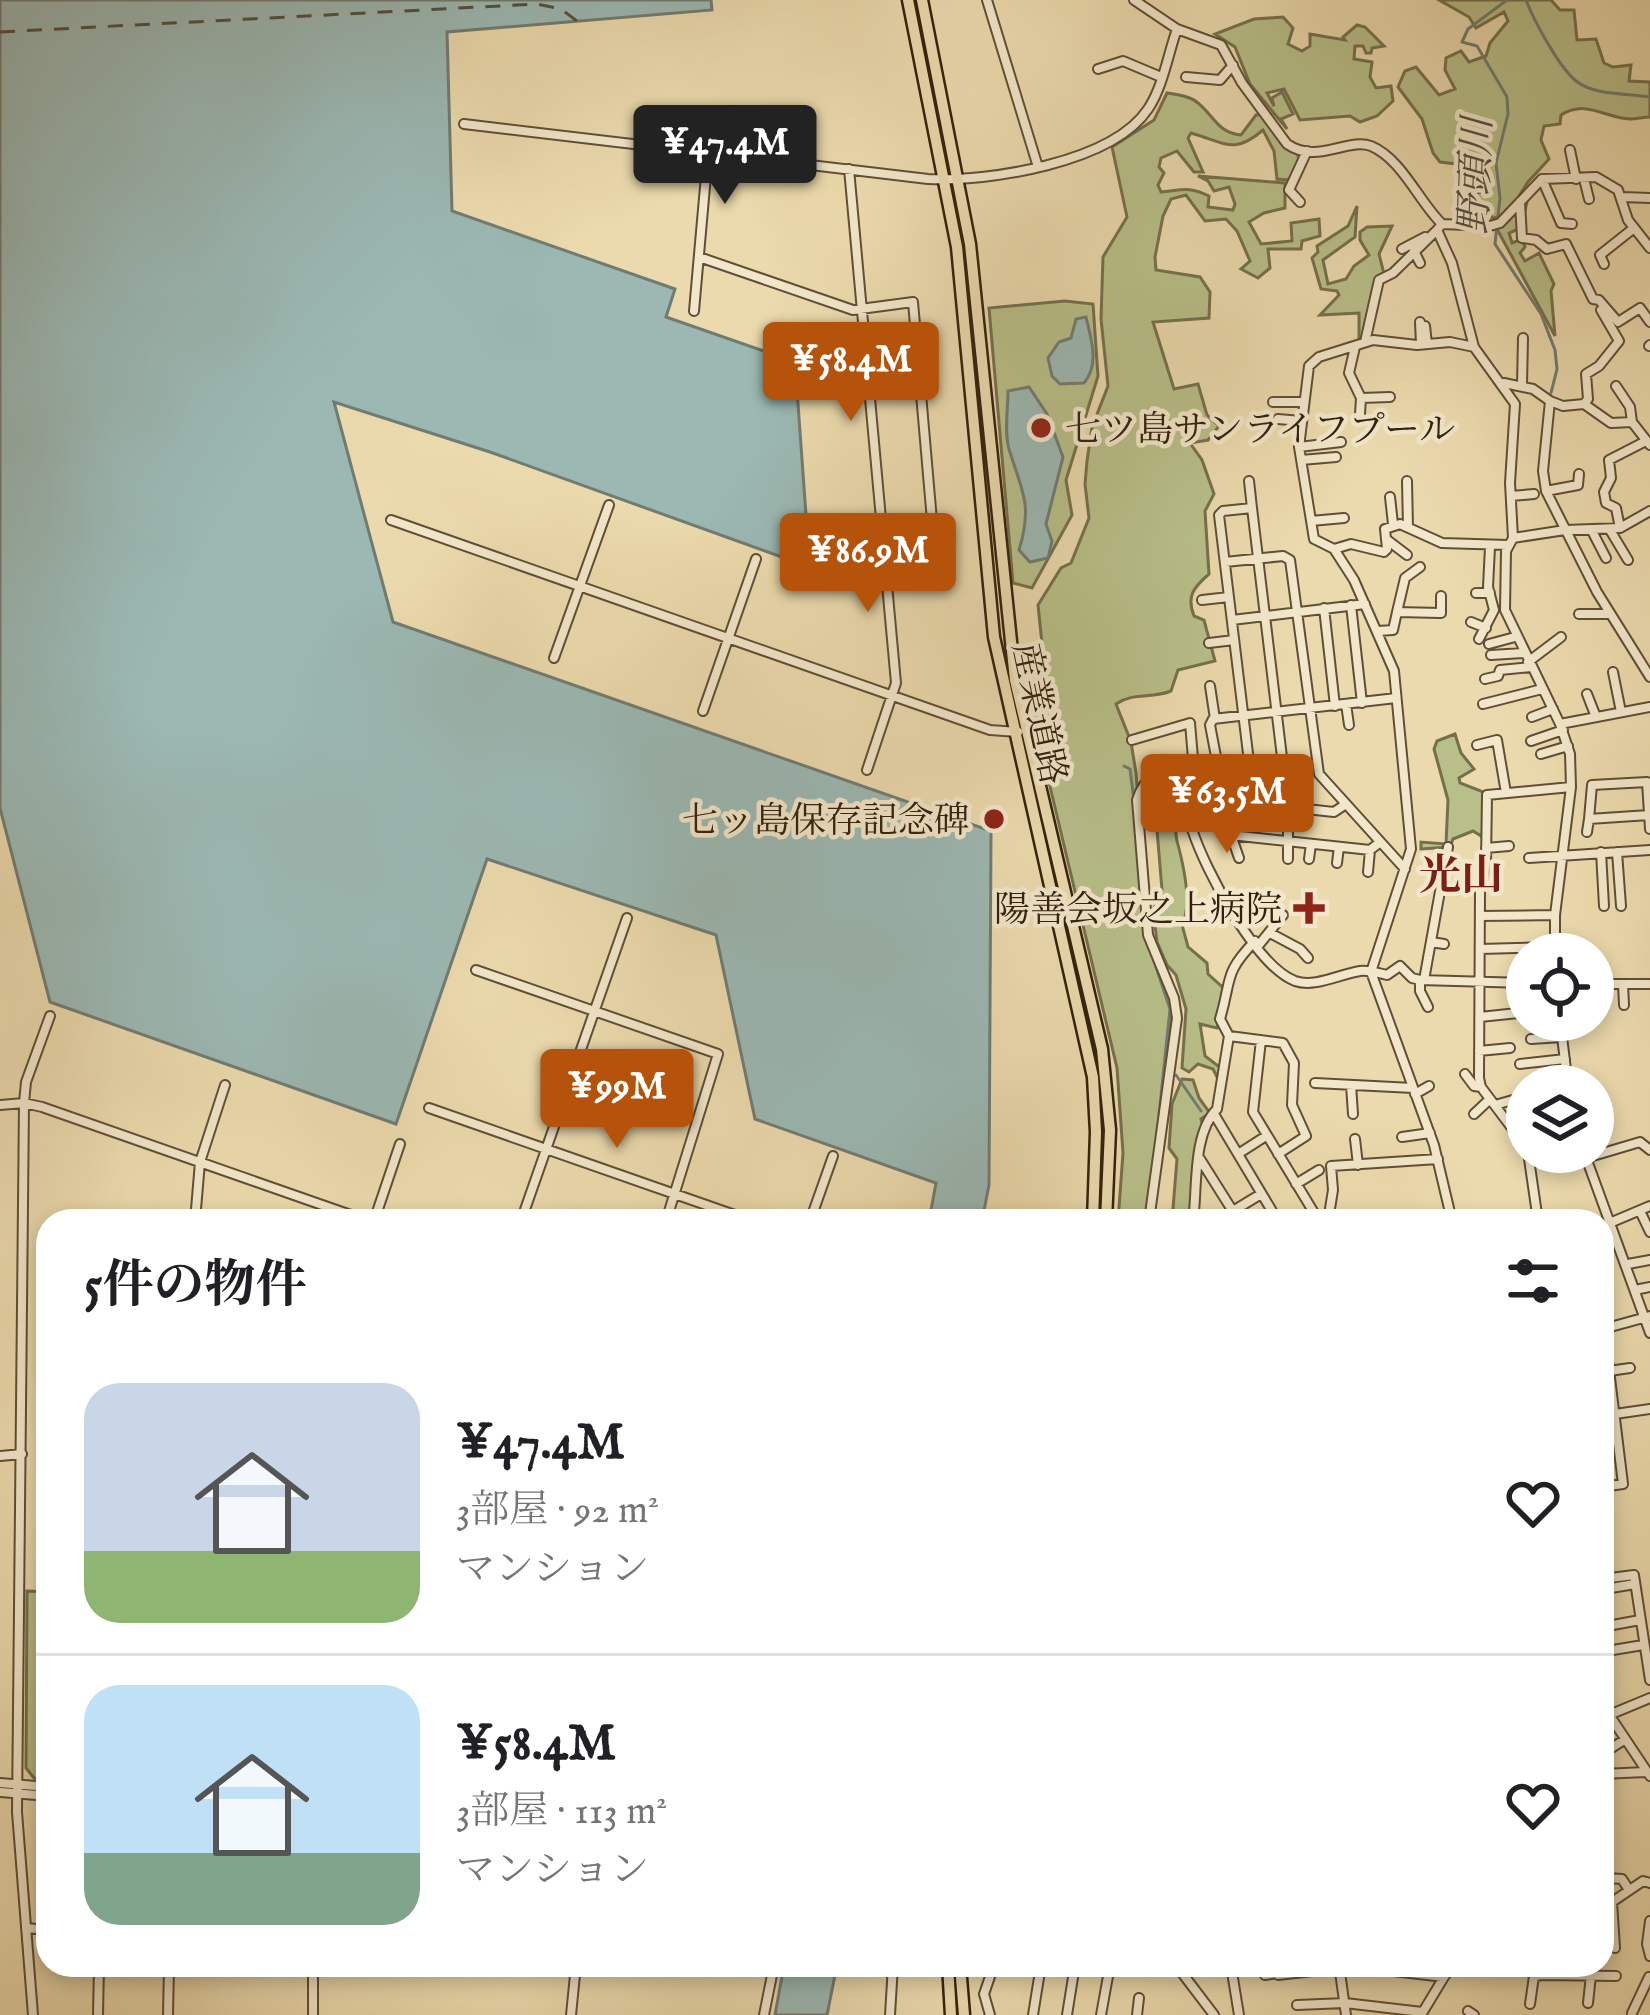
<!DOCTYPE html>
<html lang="ja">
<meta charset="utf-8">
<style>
body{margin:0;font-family:"IM FELL English","Noto Serif JP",serif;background:#f2f2f2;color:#202124;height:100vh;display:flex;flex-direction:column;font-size:45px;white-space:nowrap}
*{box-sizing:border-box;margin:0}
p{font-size:39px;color:#757577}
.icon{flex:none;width:66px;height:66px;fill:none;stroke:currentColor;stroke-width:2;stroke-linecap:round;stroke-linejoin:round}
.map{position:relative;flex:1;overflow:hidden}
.sheet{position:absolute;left:36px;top:1209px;width:1578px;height:768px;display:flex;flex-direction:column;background:#fff;border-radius:36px;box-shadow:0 6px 18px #0003}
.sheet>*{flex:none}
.tools{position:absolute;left:1506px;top:933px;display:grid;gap:24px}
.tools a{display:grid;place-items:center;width:108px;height:108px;border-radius:50%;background:#fff;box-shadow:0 6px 18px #0003;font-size:60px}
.price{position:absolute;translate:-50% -102px;padding:0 27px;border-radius:12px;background:#b45309;color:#fff;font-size:39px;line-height:78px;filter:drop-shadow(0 3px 6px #0008)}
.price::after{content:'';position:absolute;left:50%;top:72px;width:36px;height:27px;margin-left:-18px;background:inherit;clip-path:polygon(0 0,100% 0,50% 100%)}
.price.selected{background:#222;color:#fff}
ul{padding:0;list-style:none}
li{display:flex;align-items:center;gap:36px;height:300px;padding:0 48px}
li+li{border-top:3px solid #e0e0e0}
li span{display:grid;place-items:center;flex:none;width:336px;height:240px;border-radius:36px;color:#555}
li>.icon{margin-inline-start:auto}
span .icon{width:144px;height:144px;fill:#fffc;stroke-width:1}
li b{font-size:51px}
h2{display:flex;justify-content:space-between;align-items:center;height:144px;padding:0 48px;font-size:51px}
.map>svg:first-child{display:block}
.green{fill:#b8bf89;stroke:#75704c;stroke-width:3}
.water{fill:#9bb8b3;stroke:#717c71;stroke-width:3}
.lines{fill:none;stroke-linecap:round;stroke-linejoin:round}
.stream{stroke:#717c71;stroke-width:3}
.ferry{stroke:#524e40;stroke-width:3;stroke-dasharray:15 12;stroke-linecap:butt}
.minor-casing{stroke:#604f36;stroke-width:12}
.major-casing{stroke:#32210e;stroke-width:15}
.minor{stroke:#f2e7ca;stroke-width:8}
.major{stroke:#ebdaad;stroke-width:10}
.poi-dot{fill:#8f2418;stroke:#f2e7ca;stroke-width:4.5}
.labels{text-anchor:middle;stroke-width:9;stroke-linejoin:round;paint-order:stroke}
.poi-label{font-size:36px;fill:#32210e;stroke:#f2e7ca;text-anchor:end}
.street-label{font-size:36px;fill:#32210e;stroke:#f2e7ca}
.water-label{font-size:39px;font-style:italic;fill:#524e40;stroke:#f2e7ca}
.quarter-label{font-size:42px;font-weight:bold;fill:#7a1f14;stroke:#f2e7ca}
</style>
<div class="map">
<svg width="1650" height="2015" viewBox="0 0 1650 2015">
<rect width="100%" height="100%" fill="#ebdaad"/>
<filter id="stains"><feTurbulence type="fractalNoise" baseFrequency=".00167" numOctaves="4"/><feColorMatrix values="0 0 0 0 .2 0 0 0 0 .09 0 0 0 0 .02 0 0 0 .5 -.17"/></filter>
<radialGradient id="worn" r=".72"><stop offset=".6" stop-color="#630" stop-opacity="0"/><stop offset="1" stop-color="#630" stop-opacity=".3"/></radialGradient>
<!-- green -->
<path class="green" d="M1439,0H1551L1560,10H1574L1577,40L1596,39L1604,63L1613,67L1631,65L1629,81L1650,82V117C1643,117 1637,119 1630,119C1604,118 1587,99 1561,115L1560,124L1544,126L1541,140L1549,159L1528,182L1509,212L1492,219L1489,207L1472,203V194L1488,191L1487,183L1456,164L1440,162L1433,153L1422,119L1398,87L1405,71L1416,67L1439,95L1455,89L1445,70L1446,58L1461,51L1469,62L1486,56L1490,43L1508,21L1504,12L1476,28L1469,17Z
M1283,17L1293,28L1288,44L1302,51L1310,46V34L1345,40L1343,37L1357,25L1365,27L1384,46L1372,48L1371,53H1366L1363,46H1355L1354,59L1372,62L1370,77L1376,88L1391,86L1393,101L1377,116L1360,122L1350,116L1300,120L1284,89L1267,93L1274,106L1272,98L1282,92L1293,114L1281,119L1287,129L1250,84L1235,47L1215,34L1254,19Z
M1167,93C1178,95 1190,96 1198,103C1215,117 1217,132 1241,135L1256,115L1263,114L1281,143L1298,154L1299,162L1289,180L1277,179L1274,151L1263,130C1234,155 1226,143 1191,133L1188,138L1203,172H1194L1177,151L1161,158L1159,167L1164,173L1158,185L1161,192C1182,190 1189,186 1209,196L1208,207L1233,210L1235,204L1229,187L1214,191L1208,181L1198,176L1285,183V208L1264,213L1249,222L1261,244L1292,241L1291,223L1319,219L1320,236L1302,241L1301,249H1268L1270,268L1258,278L1241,269L1250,261L1237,231L1226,219L1205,221L1186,195L1171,199L1163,216L1155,257L1156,270L1200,277L1210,292L1209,318L1153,322L1174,389L1198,384L1207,415L1219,426L1208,440L1190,443L1202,460L1214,494L1205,511L1209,574C1194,587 1186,596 1194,616L1204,620L1215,661L1178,670L1171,691C1152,699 1133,692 1116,704L1131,742L1136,773L1148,933L1172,1002L1150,1221H1118L1123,1153L1117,1068L1038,736L1035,708L1043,653L1038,605L1061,568L1071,563L1089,518L1085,484L1087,461L1092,427L1108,386L1101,319L1103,257L1127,217L1112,147L1154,120Z
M1527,202L1521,228L1509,233L1512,243L1522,239L1525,247L1520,253L1525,261L1539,253L1554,284L1551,291L1555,336L1497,229Z
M1357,206L1355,237L1323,260L1328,284L1346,279L1354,266L1369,255L1360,240V232L1367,227L1392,226L1379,254L1384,274L1374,301L1370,338L1359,341V313L1320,315L1339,295L1337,291L1321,289L1312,258L1318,252L1317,246L1348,226Z
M1065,301L1093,304L1098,376L1066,480L1072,515L1032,588L1013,583L989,308Z
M1455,734L1461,753L1474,769L1459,778L1460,783L1486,793V839L1473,831L1453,839L1450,847L1421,849V842L1446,844L1448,800L1434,749L1437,741Z
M1181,780L1186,791L1176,801C1177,813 1174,829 1177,841C1183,863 1193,904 1182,925L1188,947L1207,963L1208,974L1228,992L1217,1028L1200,1024L1205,1056L1222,1069L1218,1079L1213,1069L1198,1064L1189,1072L1182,1068L1186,1009L1176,975L1167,965L1157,942L1153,910L1162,890L1157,830L1162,827C1160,803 1163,795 1181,780Z
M1182,1079L1193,1080L1199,1098L1210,1113L1201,1119L1204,1130L1196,1221H1172L1177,1159L1169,1148L1172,1104Z
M27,1591L48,1592V1779L34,1778L26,1768Z"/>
<!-- water -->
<path class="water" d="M0,0H711L712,10L447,32L452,211L675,289L666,317L795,362L806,515L790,560L490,452L334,402L393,622L991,831L989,1185L982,1221H929L936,1183L755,1119L716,935L487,859L396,1124L50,1002L0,808Z
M1086,317C1091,339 1100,364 1084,383L1060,384L1052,376L1048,358L1059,342L1071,338L1076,319Z
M1029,387L1047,414L1063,457L1046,524L1052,541L1048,558L1030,562L1019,550C1033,504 1022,492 1009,449C1004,432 1008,409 1008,391Z
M784,1965H837L827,2015H775Z"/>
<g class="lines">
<!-- stream -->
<path class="stream" d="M1507,0L1468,29L1462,42L1477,46L1507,97L1508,114L1496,163L1500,198L1495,244L1541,314L1555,350L1557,369L1551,393
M1526,0C1534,21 1559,67 1576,81C1595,96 1627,93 1650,97
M1124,766L1130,769L1134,800
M1147,940L1170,1009L1155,1154
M1176,1075L1201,1111"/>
<!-- ferry -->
<path class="ferry" d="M0,32L537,4L561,9L577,21"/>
<defs>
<path id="minor" d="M987,0L1038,167
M1134,0L1177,29L1221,45L1242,83L1287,144C1317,165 1348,137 1371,146C1402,159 1419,202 1442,224
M1098,69L1123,61L1161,77
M1186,77L1220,80L1233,65
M464,124L928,179C987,182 1112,163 1148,109C1163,87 1168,54 1177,29
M1570,150L1576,179
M849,169L896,683L867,770
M1542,179L1561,223L1572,224
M1584,179L1589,199
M1622,197L1650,198
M1300,202L1289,190L1307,151
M1520,202L1522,238L1536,240L1547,249L1566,244L1593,299L1599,300L1618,322L1640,308L1650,322
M1442,224L1437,230L1452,263L1474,347L1515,404L1510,483L1513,538L1506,551L1505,610L1560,724L1570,754L1571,787L1555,915V954
M1442,224L1490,226L1500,223L1542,179L1596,177L1618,190L1628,220L1650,248
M1402,249L1425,237
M1414,251L1420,263
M699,257L853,310L913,302L933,532L883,537
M1604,264L1600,255L1634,228
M694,311L708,153
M1420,322L1421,344
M1425,326L1427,344
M1365,342L1379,280L1393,273L1437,230
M1649,346L1650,345
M1355,347L1349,373L1361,398L1360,414
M1504,383L1533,389L1550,401L1543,471L1546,491L1597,592L1650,677
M1522,385L1523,338
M1616,386L1630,407L1632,422
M1361,398L1390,397
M1550,401L1563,406L1584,404L1588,399L1586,374L1599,366L1619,341L1601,310
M1273,402H1304
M1584,404L1611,423L1632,422L1650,445
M1278,419L1302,421
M1299,447L1341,442
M1301,460L1336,457
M1249,481L1252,508
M1407,481L1408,527
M1546,491L1578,485L1579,474
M1511,496L1534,494
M1390,497L1393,524
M391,520L990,730L1018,732
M1311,521L1344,518
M1620,528L1616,508L1606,503L1604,492L1611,478L1609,460L1646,441
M1610,530L1628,560
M1592,531L1606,558
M1513,538L1565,530L1620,528L1650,511
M1386,539L1407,555
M1334,549L1351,544L1384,552L1387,549L1385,529L1400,524L1442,543L1508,545
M1225,562L1283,556L1290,560L1319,774L1405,869
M1476,593H1490
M1202,600L1229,597
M1351,605L1362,703
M1324,608L1335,706
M1397,612L1405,578L1420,567
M1579,614H1609
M1232,620L1365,604
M1471,622L1486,628
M1378,631L1393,630L1397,612L1441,613V596
M1479,639L1494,610L1488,587L1490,547
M1209,643L1234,640
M1489,644L1515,637
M1491,655L1523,653
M554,658L609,505
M1528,662L1561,637
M1613,672L1621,712
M1485,679L1498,676L1500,670L1531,667
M1210,686L1215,719
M1587,694L1596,717
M1346,704L1349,725
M1483,704L1542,689
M703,711L756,559
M1532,717L1553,709
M1560,724L1650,707
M1132,740L1190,723L1194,770
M1531,741L1563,730
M1477,745L1497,740L1506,793
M1541,754L1568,746
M1222,800L1334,812L1346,804
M1254,803L1219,515L1223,511L1252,508L1288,807V859
M1649,815L1589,819L1592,785L1647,782L1650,829
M1587,832L1589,819
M1231,835L1239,858
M1379,843L1370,850L1231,835L1210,725L1213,719L1396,698
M1486,848L1509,846
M1601,852L1604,906
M1617,852L1621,906
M1529,858L1650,850
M1309,859L1311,844
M1337,863L1339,847
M1368,872L1370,850
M1480,916L1555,915
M1270,933L1300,949L1308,958
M1431,942L1444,944
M1258,946L1283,915
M1480,949L1555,947
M476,970L718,1054L666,1221
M1420,980V991L1428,1007
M1424,980L1448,847
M1593,984H1650
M1597,984L1599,1005
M1623,984L1624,1005
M1480,1017L1527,1012
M1560,1020L1568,1086
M1229,1036L1220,1019C1232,979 1223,974 1255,941
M1531,1039L1562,1037
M1261,1040L1253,1112L1319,1221
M1479,1051L1510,1048
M1520,1064L1565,1059
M1465,1074L1474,1086L1481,1087
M1315,1083L1413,1088
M1351,1085L1353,1114
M1415,1094L1429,1086
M0,1105L24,1103L42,1107L368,1221
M1495,1105L1527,1096
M429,1108L752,1221
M1214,1114L1278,1221
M1474,1114L1490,1099
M1402,1137L1430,1133
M1355,1139L1358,1165
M1527,1148L1481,1087L1479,1078L1480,891L1486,862L1487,795L1571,787
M1528,1152L1538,1221
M1584,1152L1650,1333
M1238,1154L1266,1136
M1586,1158L1640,1142L1650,1150
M1200,1159L1239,1221
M1296,1184L1319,1170
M1233,1211L1261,1194
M1640,1211L1650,1232
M195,1221L200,1162L225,1085
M374,1221L400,1144
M521,1221L627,918
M810,1221L833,1156
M1149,1221L1177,1018L1174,998L1148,935L1137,800C1144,777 1159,769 1181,763C1212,777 1185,805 1192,829C1205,870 1256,966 1295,981C1315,988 1340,974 1360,971C1369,970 1378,973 1387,975L1400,966L1412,978L1420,980L1527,983
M1199,1221L1194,1212C1197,1180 1194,1132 1217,1109L1229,1036L1283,1043L1294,1063L1292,1105L1306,1136L1278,1154
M1328,1221L1333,1190L1331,1166L1438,1159
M1452,1221L1434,1145L1371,972L1411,849L1394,671L1354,580L1334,549L1314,539L1299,447L1309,366L1319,357L1373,340L1417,345L1450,342L1474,347
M1556,1221L1560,1220
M1612,1222L1650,1206
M1628,1264L1650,1260
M1635,1290L1650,1287
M1602,1293L1608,1292
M1603,1329L1650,1316
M1609,1371L1630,1368
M1615,1414L1650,1409
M1602,1429L1616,1427
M0,1456L22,1454
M1602,1487L1623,1484L1604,1329
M1602,1579L1634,1575L1650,1680
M1611,1588L1635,1584
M1602,1627L1640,1620
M1613,1650L1643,1645
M1602,1704L1650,1776
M1609,1715L1650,1698
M1610,1749L1624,1740
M1602,1774L1645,1772
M0,1783L48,1787
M0,1792L48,1796
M1606,1870L1607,1878L1622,1879L1629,1890
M1612,1902L1615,1948
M1602,1903L1612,1902L1643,1881L1650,1883
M1650,1921L1647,1944L1650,1956
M26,1928L48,1930
M1176,1965L1214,2015
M1226,1965L1231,1966L1239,2015
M1276,1965L1278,1975L1339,1968
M1339,1965L1346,2015
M1342,1965L1444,1977L1421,2015
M1544,1965V1975L1616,1976
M1265,1975L1277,1973
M1444,1977L1453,1965
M1588,2003L1591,1975
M1530,2004L1534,1976L1544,1975
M1297,2005L1345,2003L1422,2012
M1468,2011L1474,2015
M1632,2013L1649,1977
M33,2015L17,1812L24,1103L26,1082L50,1016
M98,2015L99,1965
M168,2015L169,1965
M313,2015V1965
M571,2015L576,1965
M764,2015L774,1965
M890,2015L893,1965
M990,2015L984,1994L994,1965
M1033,2015L1041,1965
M1067,2015L1075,1965
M1101,2015L1110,1965
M1137,2015L1139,1998"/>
<path id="major" d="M908,0L957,247L994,637L1093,1077L1096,1132L1093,1221
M922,0L970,244L1015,680L1102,1049L1110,1130L1106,1221
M948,1965L951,2015
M960,1965L964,2015"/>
</defs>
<!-- minor casing -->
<use href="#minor" class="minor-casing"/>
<!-- major casing -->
<use href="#major" class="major-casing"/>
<!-- minor -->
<use href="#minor" class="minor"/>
<!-- major -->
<use href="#major" class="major"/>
</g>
<!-- markers -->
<g class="poi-dot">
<circle cx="1041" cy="428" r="12"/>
<circle cx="994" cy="819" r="12"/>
<path d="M1303 890h12v12h12v12h-12v12h-12v-12h-12v-12h12z"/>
</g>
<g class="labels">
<!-- poi labels -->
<g class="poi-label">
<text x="1065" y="441" text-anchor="start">七ツ島サンライフプール</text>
<text x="970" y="832">七ッ島保存記念碑</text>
<text x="1282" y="921">陽善会坂之上病院</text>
</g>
<!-- street labels -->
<g class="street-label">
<text transform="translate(1041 713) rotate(78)" y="13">産業道路</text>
</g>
<!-- water labels -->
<g class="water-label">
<text transform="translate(1474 176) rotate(-88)" y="14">野頭川</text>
</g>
<!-- quarter labels -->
<g class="quarter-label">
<text x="1461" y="889">光山</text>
</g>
</g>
<rect width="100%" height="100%" filter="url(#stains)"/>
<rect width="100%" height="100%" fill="url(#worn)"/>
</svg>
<div class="tools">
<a><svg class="icon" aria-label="locate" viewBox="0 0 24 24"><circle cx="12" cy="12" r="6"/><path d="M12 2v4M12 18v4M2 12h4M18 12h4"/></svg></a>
<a><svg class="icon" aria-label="layers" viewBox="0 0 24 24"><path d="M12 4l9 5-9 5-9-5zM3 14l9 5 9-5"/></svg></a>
</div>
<b class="price selected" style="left:725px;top:207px">¥47.4M</b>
<b class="price" style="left:851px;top:424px">¥58.4M</b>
<b class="price" style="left:868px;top:615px">¥86.9M</b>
<b class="price" style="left:1227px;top:856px">¥63.5M</b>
<b class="price" style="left:617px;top:1151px">¥99M</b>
<section class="sheet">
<h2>5件の物件<svg class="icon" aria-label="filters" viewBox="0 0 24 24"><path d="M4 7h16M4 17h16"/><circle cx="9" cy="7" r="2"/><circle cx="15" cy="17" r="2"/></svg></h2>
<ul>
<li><span style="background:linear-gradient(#c9d6e8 70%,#8fb573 0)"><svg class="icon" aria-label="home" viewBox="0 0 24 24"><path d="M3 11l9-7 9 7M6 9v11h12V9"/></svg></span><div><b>¥47.4M</b><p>3部屋 · 92 m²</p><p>マンション</p></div><svg class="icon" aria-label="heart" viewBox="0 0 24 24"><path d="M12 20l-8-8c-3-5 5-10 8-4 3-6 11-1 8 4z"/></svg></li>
<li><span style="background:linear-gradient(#bfe0f5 70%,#7fa58c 0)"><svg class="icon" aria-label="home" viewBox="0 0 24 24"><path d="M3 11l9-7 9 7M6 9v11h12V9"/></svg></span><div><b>¥58.4M</b><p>3部屋 · 113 m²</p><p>マンション</p></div><svg class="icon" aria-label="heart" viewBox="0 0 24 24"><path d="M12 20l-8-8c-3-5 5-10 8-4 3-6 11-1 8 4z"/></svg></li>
</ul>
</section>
</div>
